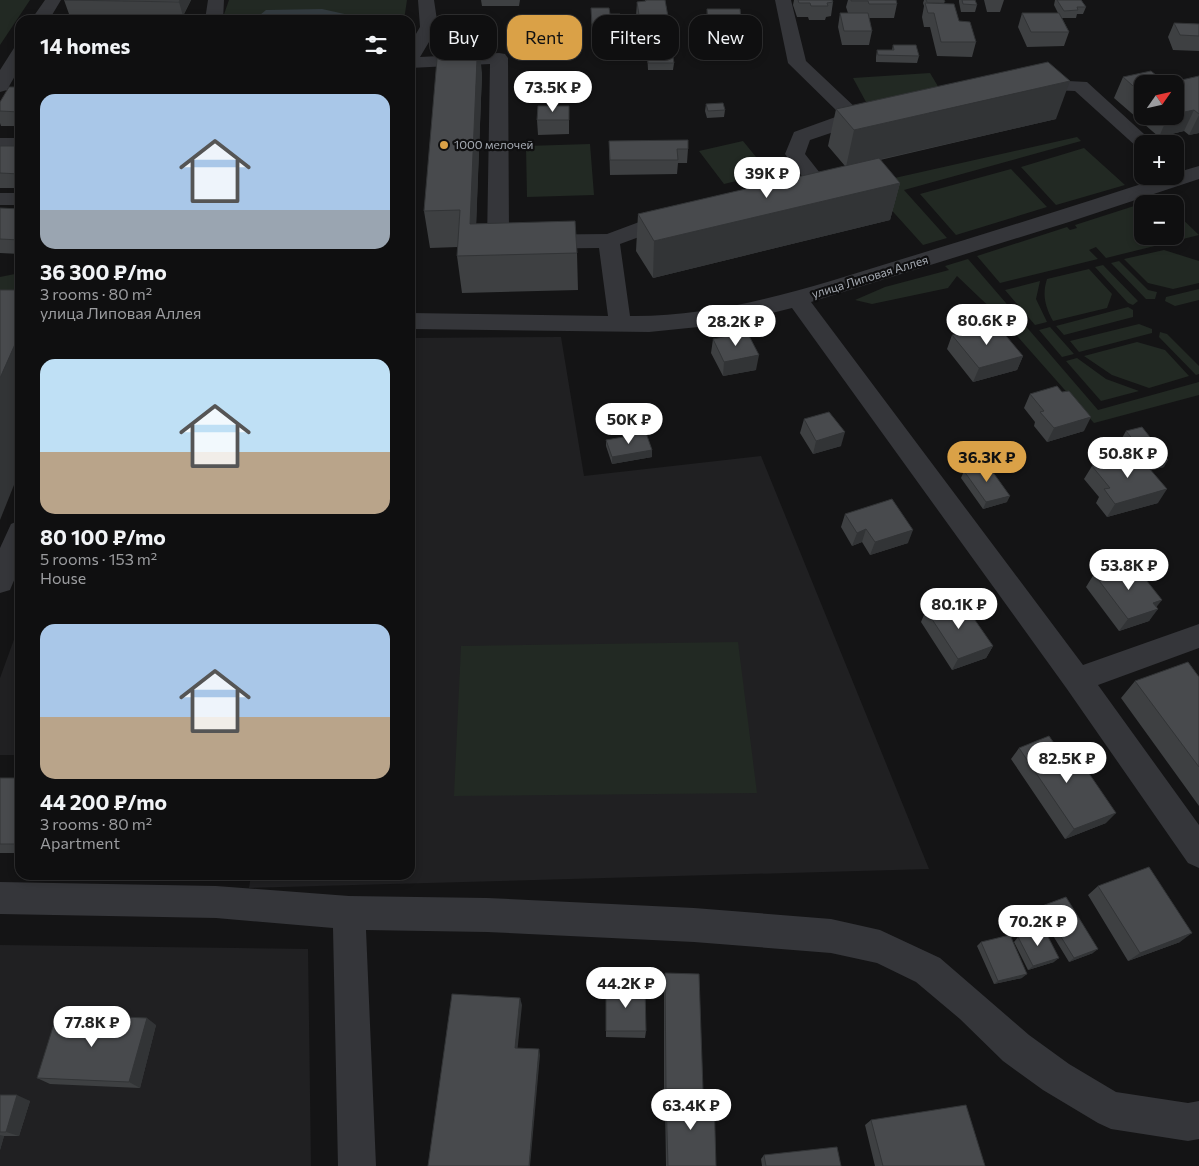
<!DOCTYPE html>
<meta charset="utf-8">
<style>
body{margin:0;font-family:Commissioner,sans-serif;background:#1d1d1e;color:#f1f3f6;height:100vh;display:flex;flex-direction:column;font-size:19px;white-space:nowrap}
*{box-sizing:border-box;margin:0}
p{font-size:16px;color:#9b9c9f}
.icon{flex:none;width:28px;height:28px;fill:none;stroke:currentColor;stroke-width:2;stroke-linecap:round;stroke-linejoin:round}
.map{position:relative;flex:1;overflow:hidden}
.details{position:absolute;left:15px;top:15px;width:400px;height:865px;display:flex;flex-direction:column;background:#0f0f10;border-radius:15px;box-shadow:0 2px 8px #0003,0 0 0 1px #2f2f30}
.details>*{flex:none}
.banner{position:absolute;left:430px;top:15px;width:475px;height:45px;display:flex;gap:10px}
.needle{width:32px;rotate:56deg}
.tools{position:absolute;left:1134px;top:75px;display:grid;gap:10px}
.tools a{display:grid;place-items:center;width:50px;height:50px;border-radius:10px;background:#0f0f10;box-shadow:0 2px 8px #0003,0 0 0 1px #2f2f30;font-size:25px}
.price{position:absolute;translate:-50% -42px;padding:0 11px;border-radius:18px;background:#fff;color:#222;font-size:16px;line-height:32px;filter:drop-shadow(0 1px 2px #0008)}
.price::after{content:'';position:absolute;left:50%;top:30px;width:15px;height:11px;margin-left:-8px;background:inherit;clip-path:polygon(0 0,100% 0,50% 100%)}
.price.active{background:#daa147;color:#111}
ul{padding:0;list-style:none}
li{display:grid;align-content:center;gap:10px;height:265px;padding:0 25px}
li span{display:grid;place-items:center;height:155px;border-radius:15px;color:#555}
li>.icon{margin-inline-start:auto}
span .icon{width:90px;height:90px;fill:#fffc;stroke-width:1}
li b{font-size:21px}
h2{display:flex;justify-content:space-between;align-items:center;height:60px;padding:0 25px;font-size:21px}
.pill{padding:0 18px;border-radius:15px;background:#0f0f10;box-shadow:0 2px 8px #0003,0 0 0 1px #2f2f30;font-size:18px;line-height:45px}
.pill.active{background:#daa147;color:#111}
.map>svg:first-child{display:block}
.built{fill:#202022}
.green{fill:#222923}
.water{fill:#333b40}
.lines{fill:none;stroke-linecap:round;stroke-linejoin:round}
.minor{fill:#35363a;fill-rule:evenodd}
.wall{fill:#3e4042}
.shaded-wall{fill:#323436}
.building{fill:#484a4d;stroke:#323436}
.poi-dot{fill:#daa147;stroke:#0f0f10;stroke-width:2}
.labels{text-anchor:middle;stroke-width:4.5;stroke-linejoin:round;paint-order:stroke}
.far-poi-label{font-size:12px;fill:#a7acb4;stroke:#0f0f10;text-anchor:start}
.far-street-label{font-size:12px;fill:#a7acb4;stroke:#0f0f10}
</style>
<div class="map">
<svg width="1199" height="1166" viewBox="0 0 1199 1166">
<rect width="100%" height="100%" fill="#141415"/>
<!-- built -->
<path class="built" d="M561,337L584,476L761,456L929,869L249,888L251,875H410V338Z
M20,623V755H0V678Z
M0,945L308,949L311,1166H0Z"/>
<!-- green -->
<path class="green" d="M0,0H30L0,45Z
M229,0H407L404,20H222Z
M930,73L942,93L866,102L853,78Z
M1077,137L1081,141L904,190L947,238L923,245L868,184Z
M743,141L769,173L724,184L699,151Z
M590,144L594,195L527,197L526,146Z
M1084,148L1125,185L1056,205L1021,167Z
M1011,169L1047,207L956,235L920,194Z
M1159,198L1166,204H1142V236H1175V212L1199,235L1106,258L1096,247L1089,250L1098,259L1000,283L977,256L1067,227L1070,230L1077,228L1075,225Z
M1164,250L1199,261V283L1173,289L1148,283L1124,259Z
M968,259L1098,410L1199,382V395L1094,423L1002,319L957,276L948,288L872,304L855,300L885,287L949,270L945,266Z
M1119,261L1148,290L1157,292L1155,299H1146L1111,263Z
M1103,265L1138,301L1133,305L1128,303L1095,267Z
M1089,269L1112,294L1107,308L1053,321C1045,306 1042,295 1047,279Z
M20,273V300L0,301V277Z
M1040,281L1036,299L1047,322L1035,325L1005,290Z
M1199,289V300L1175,306L1165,301L1166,297Z
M1128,307L1133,310V317L1064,335L1056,326Z
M1139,324L1152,329V333L1079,352L1070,341Z
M1050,327L1074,354L1062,357L1039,330Z
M1160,332L1167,334L1199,366V374L1196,375L1159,337Z
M1137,342L1165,350L1189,376L1149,388L1112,375L1084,356Z
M1077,358L1106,379L1139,391L1101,401L1066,361Z
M738,642L757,793L454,796L461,646Z"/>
<!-- water -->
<path class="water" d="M322,9L349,15L352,20H254L266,10Z"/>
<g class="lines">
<!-- minor -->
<path class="minor" d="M45,0H61L49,20H31Z
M208,0H224L223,20H205Z
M418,0H434L438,27L420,57L499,53L505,54L508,58L509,235L607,234L666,212L673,210L680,212L683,217L680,222L620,244L630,316C723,317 811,287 899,260C988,233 1077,205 1166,176H1175V173L1199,166V179L1069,222L811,302L1083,665L1199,624V648L1098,685L1199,825V868L1188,863L1067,689L792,308L728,324L649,332L410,329V313L608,316L599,248L498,249L490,247L487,242L490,64L410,68V44L420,27Z
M775,0H791L806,61L858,110L868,108L875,110L878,114L875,118L810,140L805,154L827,182L824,186L792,194L785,192L782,188L785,184L804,179L785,154L794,132L841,115L788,63Z
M20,47V67L7,90L0,92V70L14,48Z
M1030,79L1087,82L1155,144H1142V149L1138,148L1075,91L1023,89L1021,85L1023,81Z
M0,138H20V150H0Z
M0,193H20V205H0Z
M20,520V566L10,590L0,593V548L11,524Z
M0,882L216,886L349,896L487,898L694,908L831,919L880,930L940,958L1029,1035L1069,1064L1116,1092L1188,1103L1199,1101V1139L1188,1141L1111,1129L1098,1123L1043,1090L1003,1061L960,1019L916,982L877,963L831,953L694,942L487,932L366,930L376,1166H338L333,928L216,918L0,914Z"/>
</g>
<!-- wall -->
<path class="wall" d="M64,0H191L183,16L69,14Z
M481,0H520L519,6H482Z
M645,0H665L670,28L669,42H640L636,16L637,2L645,1Z
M794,0H832L833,2L831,16L826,17L825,20H809L808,17H797L793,5Z
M848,0H896L897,4L894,18H869L872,31L869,45H842L838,27L840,13H848L846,7Z
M924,0H944V4L976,42L972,57L937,56L930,27H924L922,17L924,6L923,3Z
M959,0H975L977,5L975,12H961L959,2Z
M984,0H1004L1000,12H987Z
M1055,0H1081L1086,7L1083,14H1077L1076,18H1062L1069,32L1064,46L1027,47L1018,27L1022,13H1058L1054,5Z
M591,8L610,14L622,23L621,38H592Z
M707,9L742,30L741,45L708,44L706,23Z
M1174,23L1199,24V51L1173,50L1168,37Z
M893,45L919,56L917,63L876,62V57L877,50H892Z
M647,51L674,63L673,70H648Z
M482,73L476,224L577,253L578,290L462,293L457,256L458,247L430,248L424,211Z
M1199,76V133L1189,135L1184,131L1159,137L1114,98L1123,77L1142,84V116H1175Z
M20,87V126H1L0,123V102Z
M706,104L725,110L724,117L707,118L705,111Z
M569,106V134L538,135L537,120Z
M836,109L1056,119L880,160L900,183L890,220L653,278L636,251L638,214L845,166L828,146Z
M609,141L688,149L687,163H678L677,174L610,175Z
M0,146H20V188H0Z
M0,208L20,209V254L0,253Z
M952,335L1023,356L1017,370L973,382L947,349Z
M713,339L756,370L723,376L711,353Z
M1062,392L1084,431L1047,442L1034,426L1035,422L1024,408L1030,394Z
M804,419L841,446L813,454L800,433Z
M1126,431L1164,467L1151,470L1158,503L1107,517L1096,503L1099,497L1084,479L1092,466L1134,453L1122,438Z
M606,440L652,450V457L612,464L606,446Z
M964,471L1007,502L983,509L961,478Z
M845,514L908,543L870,555L862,542L852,546L841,527Z
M1131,573L1157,607L1149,621L1119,631L1086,587L1094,574Z
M926,610L959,613L993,646L986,658L952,670L921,622Z
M1199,677V806L1121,698L1135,681Z
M1019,748L1106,823L1065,839L1011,759Z
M0,778H20V853H0Z
M1098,886L1180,942L1128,961L1088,895Z
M1042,906L1093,953L1069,962L1038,911Z
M1018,937L1054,962L1028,970L1014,942Z
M981,942L1022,978L994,984L977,946Z
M665,973L703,1090L700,1095L664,1094V981Z
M606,987L646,1031L645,1038L606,1037Z
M156,1025L140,1088L50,1084L37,1078Z
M0,1095L30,1101L19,1136H4L0,1150Z
M666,1096L716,1166H666L665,1101Z
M871,1120L985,1166H875L865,1125Z
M764,1155L841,1166H762L761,1159Z"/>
<!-- shaded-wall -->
<path class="shaded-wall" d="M180,0H191L183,16L179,2Z
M478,36L482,73L475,256L470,224Z
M1070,81L1056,119L846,167L854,130Z
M1194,110L1184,131L1159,137L1168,116H1175V114Z
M1199,115V133L1189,135Z
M900,183L890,220L653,278L654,241Z
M20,333V470L0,520V378Z
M759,355L756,370L723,376L724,362Z
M1023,356L1017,370L973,382L979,368Z
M1091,417L1084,431L1047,442L1054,428Z
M845,432L841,446L813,454L816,441Z
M652,450V457L612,464V457Z
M1168,460L1164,467L1149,471L1153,464Z
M1167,489L1158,503L1107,517L1115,504Z
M1010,496L1007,502L983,509L986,502Z
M866,529L862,542L852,546L857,533Z
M913,530L908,543L870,555L875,542Z
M1162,600L1154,610L1158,609L1149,621L1119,631L1128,619L1153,603Z
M993,646L986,658L952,670L958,659Z
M1116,813L1106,823L1065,839L1074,829Z
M1192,933L1180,942L1128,961L1140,953Z
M1098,949L1093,953L1069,962L1074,958Z
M1059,958L1054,962L1028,970L1033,966Z
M1027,974L1022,978L994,984L998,981Z
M520,998L522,1005L517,1054L515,1048Z
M147,1018L156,1025L140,1088L129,1082Z
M539,1049L540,1055L530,1166H529Z
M17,1095L30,1101L19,1136L6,1132Z
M0,1135L4,1136L0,1150Z"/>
<!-- building -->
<path class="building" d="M64,0H180L179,2Z
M646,0H665L670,28H641L637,2L646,1Z
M798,0H832L833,2L827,3L828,6H811L810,3H799Z
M851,0H896L897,4H869L868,1H851Z
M926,0H944L945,2H927Z
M962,0H975L977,5L963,4Z
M1057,0H1081L1086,7H1077L1078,10L1064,11Z
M925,3L954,4L959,21L970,22L976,42H941L934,13H928Z
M591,8H609L610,14H620L622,23L592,24Z
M707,9H740L742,30H709Z
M840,13H868L872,31H844Z
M1022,13H1059L1069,32H1031Z
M1174,23L1199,24V36L1180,35Z
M439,36H478L470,224L575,221L577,253L457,256L460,210L424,211Z
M893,45H916L919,56L878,55L877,50H894Z
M647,51H672L674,63H648Z
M1048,62L1070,81L854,130L836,109Z
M1151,71L1157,76L1153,77L1161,84H1142V94L1123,77Z
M1199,76V114L1194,110L1175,114V84H1164Z
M9,87H20V112L0,111V102Z
M723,103L725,110L708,111L706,104Z
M538,106H569V120H537Z
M688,140V149H677L678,160H610L609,141Z
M0,146H20V174L0,173Z
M879,158L900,183L654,241L638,214Z
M0,208L20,209V240L0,239Z
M0,290H20V333L0,378Z
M996,324L1023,356L979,368L952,335Z
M747,332L759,355L724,362L713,339Z
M1057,386L1062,392L1069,391L1091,417L1054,428L1040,412L1044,411L1030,394Z
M829,412L845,432L816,441L804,419Z
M1142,427L1168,460L1153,464L1126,431Z
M646,433L652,450L612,457L606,440Z
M1136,453L1167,489L1115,504L1104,489L1110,488L1092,466Z
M987,464L1010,496L986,502L964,471Z
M892,499L913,530L875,542L866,529L857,533L845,514Z
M1124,564L1131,573L1139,571L1162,600L1153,603L1158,609L1128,619L1094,574Z
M951,602L959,613L968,610L993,646L958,659L926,610Z
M1188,662L1199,677V767L1135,681Z
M1049,736L1075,773L1086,769L1116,813L1074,829L1019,748Z
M0,778H20V844H0Z
M1149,867L1192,933L1140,953L1098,886Z
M1066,897L1098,949L1074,958L1042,906Z
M1044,929L1059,958L1033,966L1018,937Z
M1010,935L1027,974L998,981L981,942Z
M665,973L699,974L703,1090L666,1089Z
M606,987L645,988L646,1031H606Z
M452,994L520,998L515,1048L539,1049L529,1166H428Z
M57,1014L147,1018L129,1082L37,1078Z
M0,1095H17L6,1132H0Z
M666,1096L714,1097L716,1166H668Z
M966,1105L985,1166H883L871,1120Z
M837,1147L841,1166H766L764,1155Z"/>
<!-- markers -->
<circle class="poi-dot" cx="444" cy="145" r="5"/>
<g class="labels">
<!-- far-poi labels -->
<g class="far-poi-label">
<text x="454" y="149">1000 мелочей</text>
</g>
<!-- far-street labels -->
<g class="far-street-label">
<text transform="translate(870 277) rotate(-17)" y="4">улица Липовая Аллея</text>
</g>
</g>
</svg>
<div class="tools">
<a><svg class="needle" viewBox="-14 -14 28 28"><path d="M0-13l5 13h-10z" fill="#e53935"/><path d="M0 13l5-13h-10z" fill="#9b9c9f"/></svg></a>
<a>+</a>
<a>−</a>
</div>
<b class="price" style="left:553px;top:113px">73.5K ₽</b>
<b class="price" style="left:767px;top:199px">39K ₽</b>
<b class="price" style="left:987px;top:346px">80.6K ₽</b>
<b class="price" style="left:736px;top:347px">28.2K ₽</b>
<b class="price" style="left:629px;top:445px">50K ₽</b>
<b class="price" style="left:1128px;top:479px">50.8K ₽</b>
<b class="price active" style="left:987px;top:483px">36.3K ₽</b>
<b class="price" style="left:1129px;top:591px">53.8K ₽</b>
<b class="price" style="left:959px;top:630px">80.1K ₽</b>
<b class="price" style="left:1067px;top:784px">82.5K ₽</b>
<b class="price" style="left:1038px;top:947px">70.2K ₽</b>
<b class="price" style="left:626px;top:1009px">44.2K ₽</b>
<b class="price" style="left:92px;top:1048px">77.8K ₽</b>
<b class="price" style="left:691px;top:1131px">63.4K ₽</b>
<div class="banner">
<a class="pill">Buy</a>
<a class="pill active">Rent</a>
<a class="pill">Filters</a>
<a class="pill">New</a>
</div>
<section class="details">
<h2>14 homes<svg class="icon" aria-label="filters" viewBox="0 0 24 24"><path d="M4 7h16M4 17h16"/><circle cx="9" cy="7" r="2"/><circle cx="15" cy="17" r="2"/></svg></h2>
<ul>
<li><span style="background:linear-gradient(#a9c7e8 75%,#9aa5b1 0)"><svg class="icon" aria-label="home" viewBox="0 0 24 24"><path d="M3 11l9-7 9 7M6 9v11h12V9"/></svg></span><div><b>36 300 ₽/mo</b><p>3 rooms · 80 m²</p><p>улица Липовая Аллея</p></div></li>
<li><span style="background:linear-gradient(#bfe0f5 60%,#b9a48a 0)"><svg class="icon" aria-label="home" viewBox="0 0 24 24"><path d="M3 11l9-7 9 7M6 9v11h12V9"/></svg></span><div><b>80 100 ₽/mo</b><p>5 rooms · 153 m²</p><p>House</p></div></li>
<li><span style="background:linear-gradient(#a9c7e8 60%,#b9a48a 0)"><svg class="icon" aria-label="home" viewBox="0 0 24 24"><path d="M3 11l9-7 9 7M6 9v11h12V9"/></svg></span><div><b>44 200 ₽/mo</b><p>3 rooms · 80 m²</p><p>Apartment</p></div></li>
</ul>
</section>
</div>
